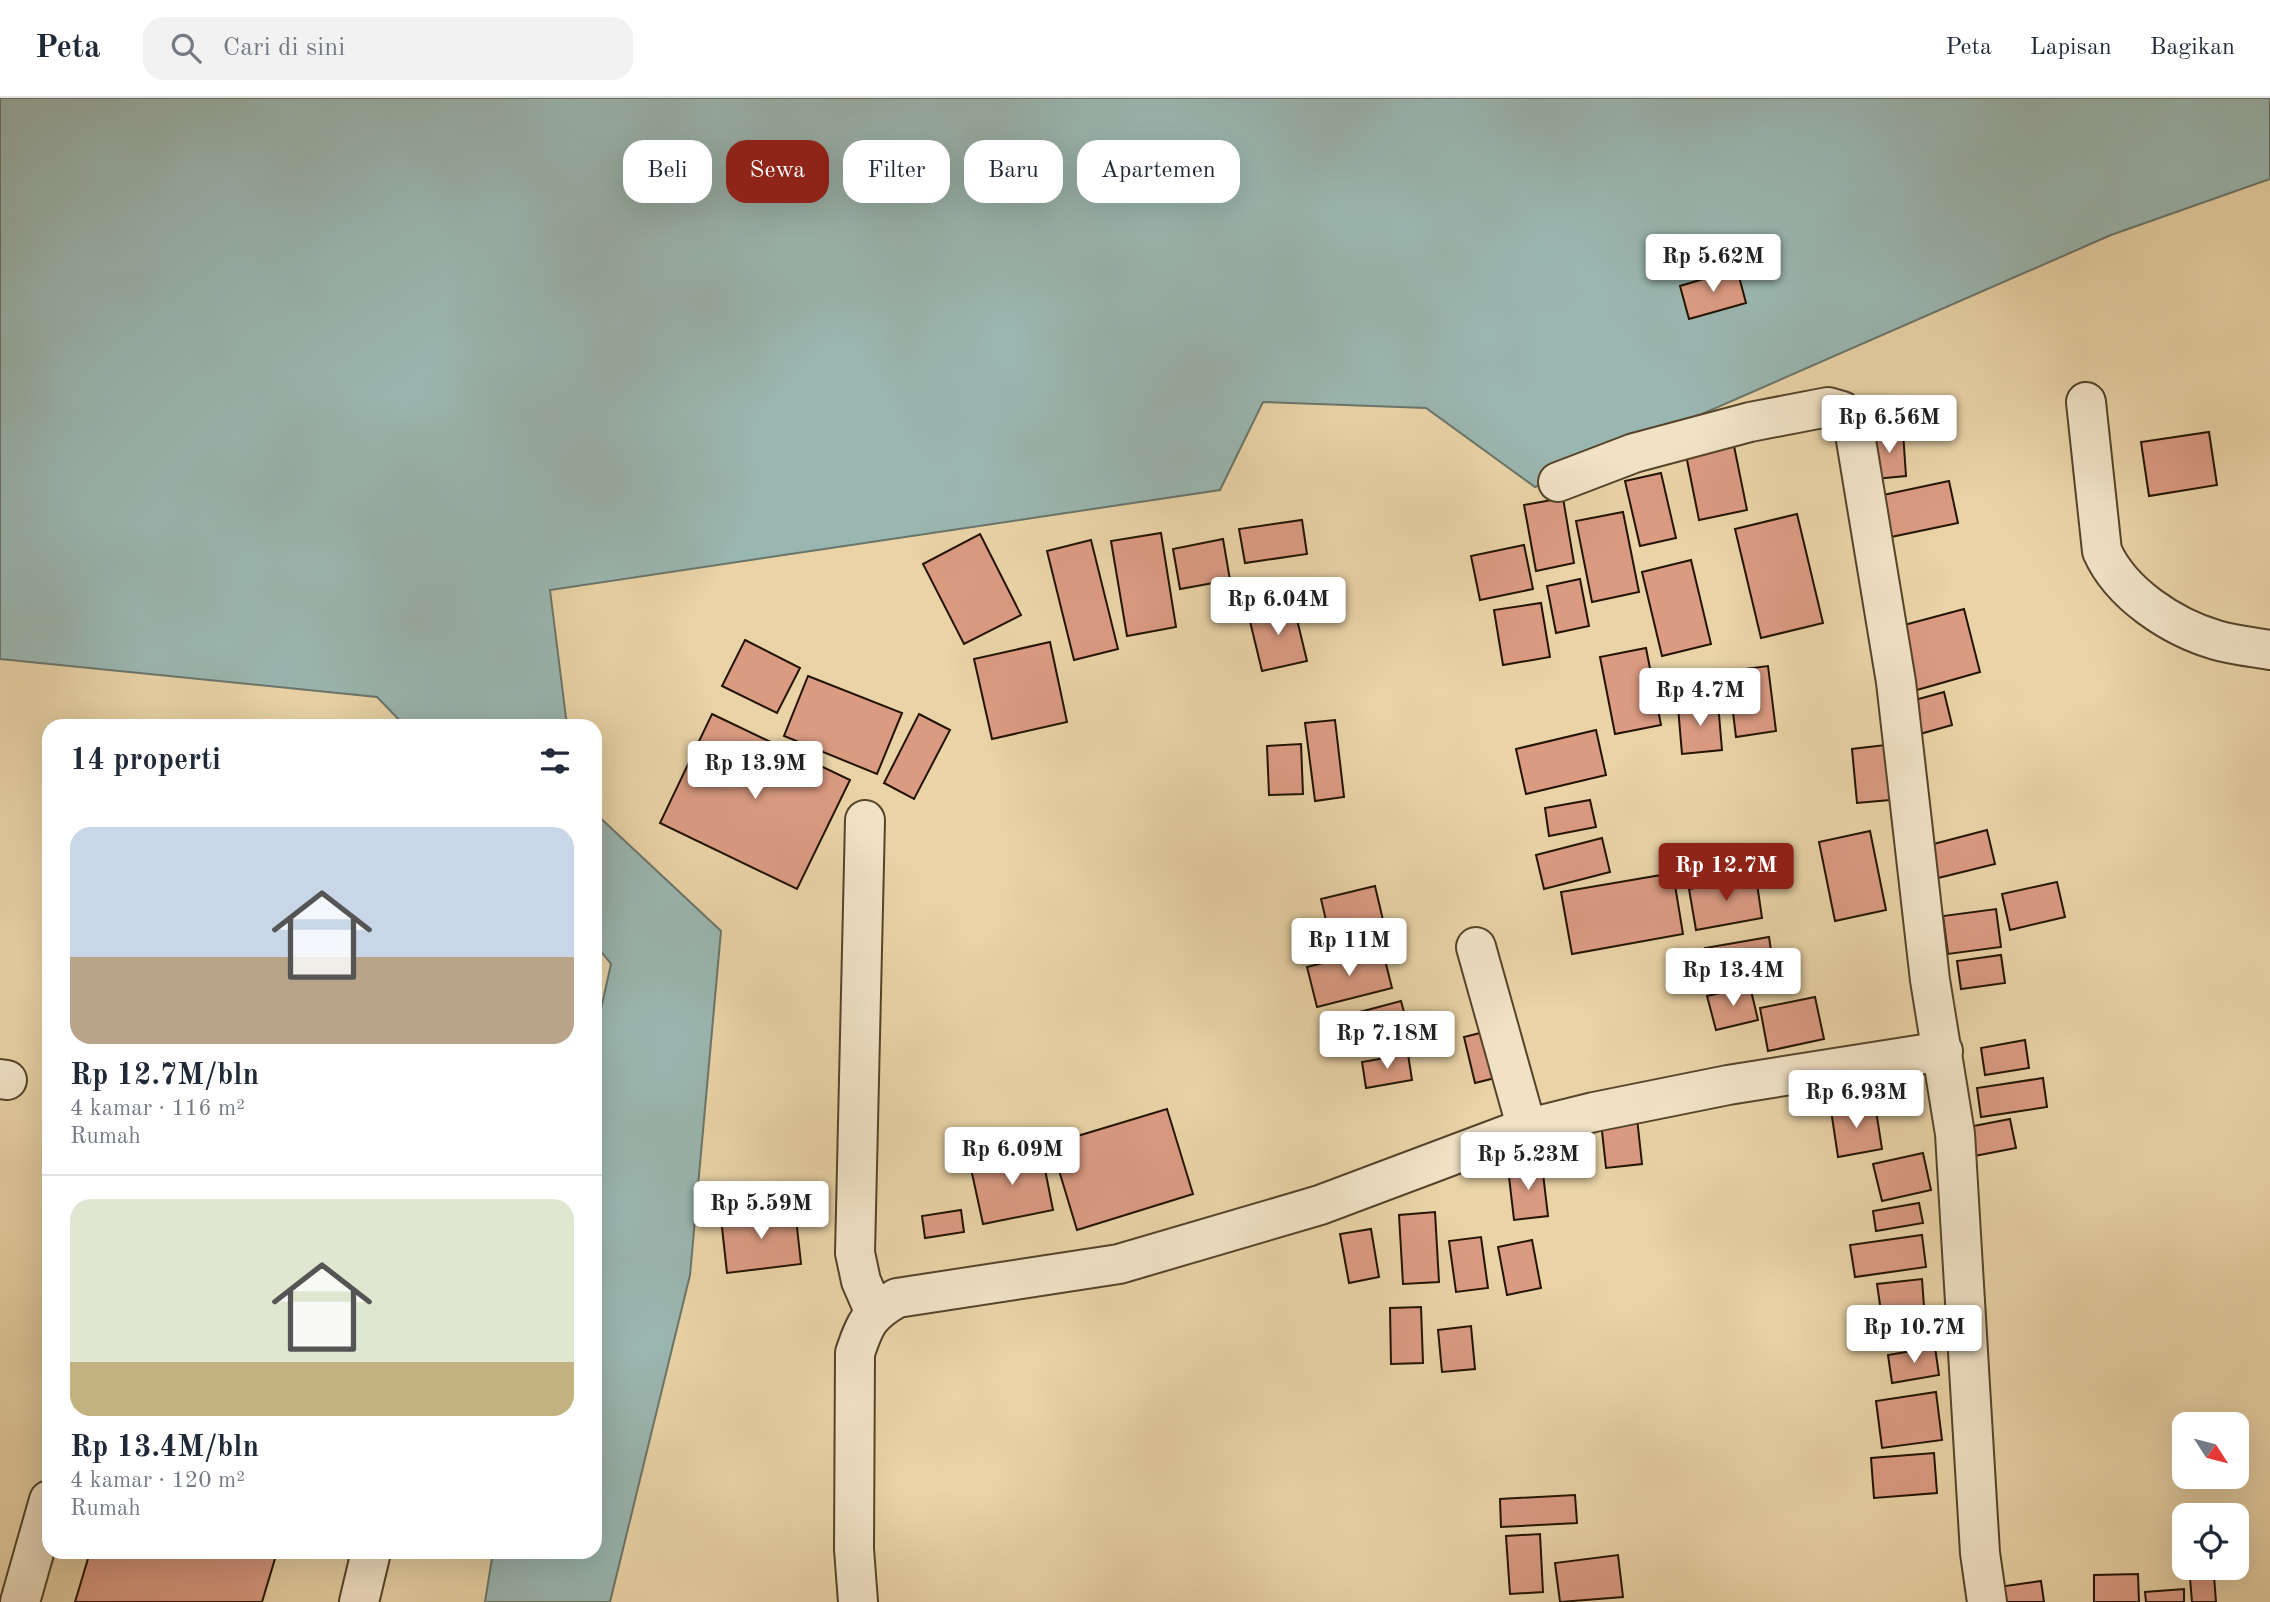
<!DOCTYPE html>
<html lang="id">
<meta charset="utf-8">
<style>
body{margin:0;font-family:"Old Standard TT",serif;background:#f2f2f3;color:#1f2937;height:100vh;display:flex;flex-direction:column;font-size:26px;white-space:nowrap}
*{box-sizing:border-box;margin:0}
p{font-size:23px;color:#747a83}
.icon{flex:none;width:38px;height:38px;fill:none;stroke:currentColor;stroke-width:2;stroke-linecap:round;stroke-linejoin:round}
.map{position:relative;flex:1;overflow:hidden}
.panel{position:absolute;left:42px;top:621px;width:560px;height:840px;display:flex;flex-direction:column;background:#fff;border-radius:21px;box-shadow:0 7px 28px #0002}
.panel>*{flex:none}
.top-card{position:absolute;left:623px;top:42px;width:665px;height:63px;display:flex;gap:14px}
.needle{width:46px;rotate:126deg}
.buttons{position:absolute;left:2172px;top:1314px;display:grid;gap:14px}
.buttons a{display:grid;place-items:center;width:77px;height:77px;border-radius:14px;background:#fff;box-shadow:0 7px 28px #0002;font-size:35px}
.price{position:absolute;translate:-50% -60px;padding:0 16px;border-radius:7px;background:#fff;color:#222;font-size:23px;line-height:46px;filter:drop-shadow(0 2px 4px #0008)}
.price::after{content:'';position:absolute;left:50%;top:42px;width:21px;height:16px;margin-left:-10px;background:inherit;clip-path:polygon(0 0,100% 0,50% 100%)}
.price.on{background:#8f2418;color:#fff}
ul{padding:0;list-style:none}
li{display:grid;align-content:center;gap:14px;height:371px;padding:0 28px}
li+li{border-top:2px solid #e0e1e3}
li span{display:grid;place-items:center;height:217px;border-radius:21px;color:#555}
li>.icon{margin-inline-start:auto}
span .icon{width:126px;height:126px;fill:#fffc;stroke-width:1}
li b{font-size:30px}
h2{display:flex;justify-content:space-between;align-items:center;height:84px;padding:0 28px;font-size:30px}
.tag{padding:0 24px;border-radius:21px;background:#fff;box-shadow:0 7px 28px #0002;font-size:24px;line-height:63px}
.tag.on{background:#8f2418;color:#fff}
header{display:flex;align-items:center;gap:42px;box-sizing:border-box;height:98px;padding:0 35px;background:#fff;border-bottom:2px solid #e0e1e3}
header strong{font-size:33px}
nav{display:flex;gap:38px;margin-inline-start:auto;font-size:24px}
.search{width:490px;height:63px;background:#f2f2f3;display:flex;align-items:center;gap:18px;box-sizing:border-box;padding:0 24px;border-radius:21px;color:#747a83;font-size:26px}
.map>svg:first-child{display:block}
.water{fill:#9ab6b0;stroke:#6a756a;stroke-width:2}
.building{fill:#db9b83;stroke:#231400;stroke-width:2}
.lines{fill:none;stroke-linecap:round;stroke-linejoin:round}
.minor-casing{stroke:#54442a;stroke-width:42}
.minor{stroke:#f1e2c6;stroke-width:38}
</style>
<header>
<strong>Peta</strong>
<div class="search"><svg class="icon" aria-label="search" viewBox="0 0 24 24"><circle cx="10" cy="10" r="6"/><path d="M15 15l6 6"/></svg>Cari di sini</div>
<nav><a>Peta</a><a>Lapisan</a><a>Bagikan</a></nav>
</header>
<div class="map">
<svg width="2270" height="1504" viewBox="0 0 2270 1504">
<rect width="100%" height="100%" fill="#e9d3a7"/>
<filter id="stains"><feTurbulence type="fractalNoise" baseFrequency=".00286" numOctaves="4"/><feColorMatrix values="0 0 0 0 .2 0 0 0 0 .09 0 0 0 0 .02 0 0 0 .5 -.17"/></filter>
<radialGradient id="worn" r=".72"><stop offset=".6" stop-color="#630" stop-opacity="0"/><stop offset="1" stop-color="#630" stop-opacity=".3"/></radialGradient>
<!-- water -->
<path class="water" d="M0,0H2270V81L2111,137L1535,389L1426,310L1263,304L1220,392L550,492L567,628H405L377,599L0,561Z
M595,715L721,833L690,1177L610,1504H485L493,1454H595V938L611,866L595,846Z"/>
<!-- building -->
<path class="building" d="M1737,171L1746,205L1689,221L1680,188Z
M1903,334L1906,378L1875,381L1871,337Z
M2209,334L2217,387L2149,398L2141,344Z
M1733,343L1747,412L1699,422L1685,352Z
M1661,375L1676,440L1640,448L1625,383Z
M1949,383L1958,425L1891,439L1883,397Z
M1563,400L1574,465L1536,473L1524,407Z
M1623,414L1639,494L1592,504L1576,423Z
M1797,416L1823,525L1761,540L1735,431Z
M1302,422L1307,456L1245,465L1239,431Z
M1161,435L1176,529L1127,538L1111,443Z
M980,436L1021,517L964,546L923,466Z
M1223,441L1230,482L1180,491L1173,451Z
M1091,442L1118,551L1074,562L1047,453Z
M1524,447L1533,491L1480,502L1471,458Z
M1691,462L1711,546L1662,558L1642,474Z
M1580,481L1589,528L1556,535L1547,488Z
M1293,505L1307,563L1262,573L1248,515Z
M1541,505L1550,559L1503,567L1494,512Z
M1964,511L1980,574L1910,594L1893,530Z
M745,542L800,570L777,615L722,588Z
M1050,544L1067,624L992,641L974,561Z
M1646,550L1661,627L1615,636L1600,559Z
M1768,568L1776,633L1736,639L1728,573Z
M808,578L902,615L877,676L784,638Z
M1944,594L1952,627L1913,638L1904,605Z
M1718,605L1722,652L1682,656L1678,609Z
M712,616L850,682L797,791L660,725Z
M919,616L950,632L914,701L884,685Z
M1335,622L1344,699L1315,703L1305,625Z
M1596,632L1606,677L1526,696L1516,651Z
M1301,646L1303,696L1269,697L1267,648Z
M1885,647L1890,702L1857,705L1852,651Z
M1590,702L1596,729L1549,738L1545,710Z
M1987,732L1995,766L1934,781L1926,748Z
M1870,733L1886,812L1835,823L1819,744Z
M1602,740L1610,774L1544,791L1536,757Z
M1673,775L1683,836L1572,856L1561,794Z
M1756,779L1762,820L1696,832L1689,791Z
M2057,784L2065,819L2010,832L2002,796Z
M1375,788L1386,835L1332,848L1321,801Z
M1996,811L2001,849L1948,856L1943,818Z
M1769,839L1774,872L1710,883L1705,850Z
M1382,850L1392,890L1317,909L1307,869Z
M2001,857L2005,885L1961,891L1957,863Z
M1750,888L1758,922L1716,932L1707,898Z
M1815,899L1824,941L1768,953L1760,910Z
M1401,903L1410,936L1350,952L1341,919Z
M1492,932L1503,978L1475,985L1464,939Z
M2025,942L2029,970L1985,977L1981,950Z
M1408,956L1412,982L1366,990L1362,964Z
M2043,980L2047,1009L1981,1019L1977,990Z
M1875,1006L1882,1051L1838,1059L1831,1012Z
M1167,1011L1193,1096L1077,1132L1051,1046Z
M1637,1020L1642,1066L1606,1070L1601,1024Z
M2010,1021L2016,1050L1969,1059L1963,1030Z
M1041,1051L1053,1112L983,1126L970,1066Z
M1923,1055L1931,1092L1882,1103L1873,1066Z
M1542,1067L1548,1118L1514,1122L1508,1070Z
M1919,1105L1923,1125L1876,1133L1873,1113Z
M795,1111L801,1166L727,1175L721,1120Z
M961,1112L964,1134L925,1140L922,1118Z
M1435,1114L1439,1184L1403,1186L1399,1117Z
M1371,1131L1379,1179L1349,1185L1340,1136Z
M1922,1137L1926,1169L1855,1179L1850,1147Z
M1481,1139L1488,1190L1456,1194L1449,1143Z
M1532,1142L1541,1190L1507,1197L1498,1149Z
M1922,1181L1924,1209L1881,1214L1877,1186Z
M1421,1209L1423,1265L1391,1266L1390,1210Z
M1929,1216L1932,1238L1865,1247L1863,1225Z
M1471,1228L1475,1271L1442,1274L1438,1232Z
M1935,1249L1939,1277L1892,1285L1888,1257Z
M1936,1294L1942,1342L1882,1350L1876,1303Z
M1934,1355L1937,1395L1874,1400L1871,1360Z
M1575,1397L1577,1425L1501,1429L1500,1401Z
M1540,1436L1543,1494L1510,1496L1506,1438Z
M90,1454H277L262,1504H75Z
M1618,1457L1623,1499L1560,1504L1555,1465Z
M2138,1476L2139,1504H2094V1477Z
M2214,1478L2216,1504H2192L2190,1480Z
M2041,1483L2044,1504H2000L1998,1489Z
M2184,1491V1504H2146L2145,1494Z"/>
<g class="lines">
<defs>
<path id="minor" d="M2086,304L2102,453C2121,496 2172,529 2216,542C2233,547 2252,549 2270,552
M1558,384L1634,355L1750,324L1828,309L1842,313L1853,324L1896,584L1930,882L1955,1036L1980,1455L1987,1504
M865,722L855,1155L861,1183L874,1213
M1476,849L1527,1031
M0,981L7,982
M20,1504L49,1402
M359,1504L371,1454
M858,1504L854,1451L855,1255C865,1225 869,1216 897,1200L1119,1166L1320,1107L1517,1033L1594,1014L1728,987L1943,953"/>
</defs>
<!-- minor casing -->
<use href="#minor" class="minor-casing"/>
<!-- minor -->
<use href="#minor" class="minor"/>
</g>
<rect width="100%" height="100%" filter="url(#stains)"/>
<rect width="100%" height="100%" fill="url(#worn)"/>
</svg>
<div class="buttons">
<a><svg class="needle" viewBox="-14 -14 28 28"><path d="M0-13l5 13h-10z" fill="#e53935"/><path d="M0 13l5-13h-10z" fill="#747a83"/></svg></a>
<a><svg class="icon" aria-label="locate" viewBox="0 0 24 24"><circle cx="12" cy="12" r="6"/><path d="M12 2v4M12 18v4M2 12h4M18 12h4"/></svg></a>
</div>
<b class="price" style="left:1713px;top:196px">Rp 5.62M</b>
<b class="price" style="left:1889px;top:357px">Rp 6.56M</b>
<b class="price" style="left:1278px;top:539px">Rp 6.04M</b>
<b class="price" style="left:1700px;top:630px">Rp 4.7M</b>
<b class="price" style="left:755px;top:703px">Rp 13.9M</b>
<b class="price on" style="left:1726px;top:805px">Rp 12.7M</b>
<b class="price" style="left:1349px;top:880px">Rp 11M</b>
<b class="price" style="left:1733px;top:910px">Rp 13.4M</b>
<b class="price" style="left:1387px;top:973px">Rp 7.18M</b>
<b class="price" style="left:1856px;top:1032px">Rp 6.93M</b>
<b class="price" style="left:1012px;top:1089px">Rp 6.09M</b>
<b class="price" style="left:1528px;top:1094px">Rp 5.23M</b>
<b class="price" style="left:761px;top:1143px">Rp 5.59M</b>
<b class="price" style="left:1914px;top:1267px">Rp 10.7M</b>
<div class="top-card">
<a class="tag">Beli</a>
<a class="tag on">Sewa</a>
<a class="tag">Filter</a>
<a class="tag">Baru</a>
<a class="tag">Apartemen</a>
</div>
<section class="panel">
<h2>14 properti<svg class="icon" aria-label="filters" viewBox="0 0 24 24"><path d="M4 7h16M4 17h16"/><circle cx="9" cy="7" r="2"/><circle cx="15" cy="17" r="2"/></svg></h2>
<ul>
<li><span style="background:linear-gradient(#c9d6e8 60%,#b9a48a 0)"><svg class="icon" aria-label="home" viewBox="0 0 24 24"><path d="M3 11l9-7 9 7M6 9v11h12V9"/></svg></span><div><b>Rp 12.7M/bln</b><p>4 kamar · 116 m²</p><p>Rumah</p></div></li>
<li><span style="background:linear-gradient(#dfe7d0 75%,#c2b280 0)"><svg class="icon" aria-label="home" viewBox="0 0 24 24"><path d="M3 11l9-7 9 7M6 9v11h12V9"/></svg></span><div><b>Rp 13.4M/bln</b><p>4 kamar · 120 m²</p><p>Rumah</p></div></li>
</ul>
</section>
</div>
